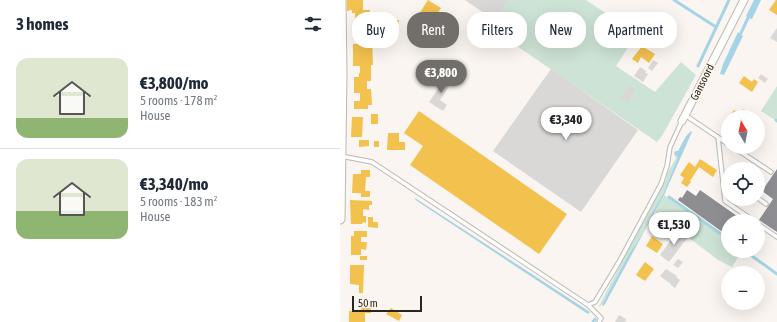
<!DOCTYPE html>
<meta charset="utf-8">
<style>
body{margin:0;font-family:"Asap Condensed",sans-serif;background:#f2f2f3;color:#1f2937;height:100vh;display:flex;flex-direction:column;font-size:15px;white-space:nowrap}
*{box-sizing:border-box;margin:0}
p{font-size:13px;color:#747a83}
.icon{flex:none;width:22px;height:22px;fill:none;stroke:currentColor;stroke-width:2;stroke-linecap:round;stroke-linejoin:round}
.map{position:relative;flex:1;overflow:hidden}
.panel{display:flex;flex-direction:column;background:#fff;width:340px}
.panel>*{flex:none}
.hud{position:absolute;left:12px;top:12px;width:365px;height:36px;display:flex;gap:8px}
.needle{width:26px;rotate:350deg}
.tools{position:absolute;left:381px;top:110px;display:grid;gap:8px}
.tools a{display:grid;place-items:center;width:44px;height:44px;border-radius:50%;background:#fff;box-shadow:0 4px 16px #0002;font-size:20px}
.scale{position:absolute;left:12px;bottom:10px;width:70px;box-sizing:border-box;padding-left:4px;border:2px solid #292622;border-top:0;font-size:11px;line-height:14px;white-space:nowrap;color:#292622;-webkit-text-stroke:3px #fef5ec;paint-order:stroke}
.price{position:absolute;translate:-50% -34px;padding:0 9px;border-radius:14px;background:#fff;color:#222;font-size:13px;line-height:26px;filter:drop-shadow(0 1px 2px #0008)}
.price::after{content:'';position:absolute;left:50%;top:24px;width:12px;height:9px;margin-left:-6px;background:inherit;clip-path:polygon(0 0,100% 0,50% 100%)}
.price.on{background:#726e6a;color:#fff}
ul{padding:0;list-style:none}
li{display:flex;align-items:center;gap:12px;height:100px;padding:0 16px}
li+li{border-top:1px solid #e0e1e3}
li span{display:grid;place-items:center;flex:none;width:112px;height:80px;border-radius:12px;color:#555}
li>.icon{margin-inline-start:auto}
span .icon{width:48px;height:48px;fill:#fffc;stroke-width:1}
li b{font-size:17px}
h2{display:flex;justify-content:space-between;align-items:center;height:48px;padding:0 16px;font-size:17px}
.pill{padding:0 14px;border-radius:16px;background:#fff;box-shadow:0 4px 16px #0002;font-size:14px;line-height:36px}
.pill.on{background:#726e6a;color:#fff}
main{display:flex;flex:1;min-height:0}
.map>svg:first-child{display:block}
.green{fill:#cde3d5}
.water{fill:#a6d3e6}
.homes{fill:#f2c14e}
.industry{fill:#8d8d92}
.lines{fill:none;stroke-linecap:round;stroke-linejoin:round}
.stream{stroke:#a6d3e6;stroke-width:3}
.building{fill:#dad7d7}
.service-casing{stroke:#bcb8b5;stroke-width:5.5}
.minor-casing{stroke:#bcb8b5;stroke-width:9}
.tertiary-casing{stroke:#bcb8b5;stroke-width:11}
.service{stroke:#fefefd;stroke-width:3.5}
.minor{stroke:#fefefd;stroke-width:7}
.tertiary{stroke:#fefefd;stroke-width:9}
.labels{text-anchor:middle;stroke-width:4;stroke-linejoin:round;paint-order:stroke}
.street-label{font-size:11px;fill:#292622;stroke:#fef5ec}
</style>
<main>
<section class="panel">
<h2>3 homes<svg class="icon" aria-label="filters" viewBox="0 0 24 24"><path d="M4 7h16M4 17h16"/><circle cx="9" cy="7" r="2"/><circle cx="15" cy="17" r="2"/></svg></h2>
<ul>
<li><span style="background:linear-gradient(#dfe7d0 75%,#8fb573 0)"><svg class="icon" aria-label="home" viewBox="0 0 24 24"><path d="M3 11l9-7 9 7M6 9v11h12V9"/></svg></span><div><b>€3,800/mo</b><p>5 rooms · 178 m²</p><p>House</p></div></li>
<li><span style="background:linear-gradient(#dfe7d0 65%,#8fb573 0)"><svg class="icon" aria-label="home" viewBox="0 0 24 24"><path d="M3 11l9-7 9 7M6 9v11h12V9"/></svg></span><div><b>€3,340/mo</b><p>5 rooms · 183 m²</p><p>House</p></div></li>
</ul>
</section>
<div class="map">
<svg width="437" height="322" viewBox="0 0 437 322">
<rect width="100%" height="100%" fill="#faf5f0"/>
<!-- green -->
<path class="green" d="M165,0H246L297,34L276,66L315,92L341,62L356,75L322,136L317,142L146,25Z
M437,86V121L421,111Z
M334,154L338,157L323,194L313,211L305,230L289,254L260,307L259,306L287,252L326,179L327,174L336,158Z
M324,195L388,240V251H402L392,267L378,260L315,212Z"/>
<!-- water -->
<path class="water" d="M414,0H421L412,19L408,18L406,16Z
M398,32L403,36L384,75L380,74L383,64Z
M351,131L352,132L324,195L265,304L263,306L262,304L289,254L305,230L313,211L323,194L338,157L334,154L335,151H338L346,136Z
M75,198L250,312L248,314L77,201L75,199Z"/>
<!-- homes -->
<path class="homes" d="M7,0H23V10H30V18L15,19V13H12V10L7,11Z
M88,0L101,8L85,33L72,25Z
M436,0H437V15L429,10Z
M44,20H59L58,26H57V35H44V29H43V25H44Z
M19,39H32L33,65H31V81H27V89H31L32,105H28V109H14V101H20V93H14V77H19V73H20V66H13V44H19Z
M302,46L315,54L309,63L301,57L298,63L292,59Z
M404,76L412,82L414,79L418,82L412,92L399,83Z
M403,109L413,116L412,117H392L390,116L394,110L400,114Z
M79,111L227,214L199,254L70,165L83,146L64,133Z
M31,114H38V124H31Z
M12,117H23L22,137H11Z
M48,133H59V142H65V150H47Z
M19,140H29V146L19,147Z
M34,141H39V147H34Z
M360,159L377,170L373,177L359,167L350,181L351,182L347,187L341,183L344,178L340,175L349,162L355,167Z
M21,170H30V177H26L25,191H30V197H21V193H12L13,174H21Z
M10,200L32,201V205H29V210L23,209V216H26V223L23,222L22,224H11Z
M28,217H33V222H38V228L28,227Z
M14,231H27V237H21V242H27L26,250L21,249V255H11V236H14Z
M312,236L323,244L317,253L306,246Z
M20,256H27V260H20Z
M305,262L314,269L305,281L296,275Z
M10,265H24L23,293H19V285L10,284Z
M21,307L31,308V313H25V322H9V311L21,312Z
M51,308L62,315L59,321L46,314Z"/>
<!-- industry -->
<path class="industry" d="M437,169V232L419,220L433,199L422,191Z
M347,190L356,196L360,190L404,221H388V236L338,200L340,197L342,198Z"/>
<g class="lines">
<!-- stream -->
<path class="stream" d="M334,0L376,27
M401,33L408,18
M358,66L389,0
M436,120L437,121
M329,197L388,239
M405,251L437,274
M253,322L255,319"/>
</g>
<!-- building -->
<path class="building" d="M125,0H167L154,20Z
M437,28V42L430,38Z
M313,60L318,63L312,71L308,68Z
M300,67L306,71L305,73L308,74L303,82L294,76Z
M211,69L298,130L241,212L153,151Z
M421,74L428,79L425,83L418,78Z
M107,76L113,80L100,100L107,105L103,111L89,102Z
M289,85L296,89L287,103L280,99Z
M338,230L348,237L329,262L320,255Z
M338,259L343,262L338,268L333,265Z
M326,269L337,276L336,277L340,280L335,288L331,285V284L320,276Z
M279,315L286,319L285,321L287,322H275Z"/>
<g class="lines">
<defs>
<path id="service" d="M345,115L388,144
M378,137L385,201L414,221
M393,147L431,172
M1,156L32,162L248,305L261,318L259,322
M418,198L426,204
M418,224L437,237
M248,305L255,302L279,262L321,184L327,166L330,147L342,121"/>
<path id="minor" d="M342,121L404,0"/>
<path id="tertiary" d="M0,219L2,74L1,0"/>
</defs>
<!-- service casing -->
<use href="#service" class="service-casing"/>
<!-- minor casing -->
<use href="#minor" class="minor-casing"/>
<!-- tertiary casing -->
<use href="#tertiary" class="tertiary-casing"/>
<!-- service -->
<use href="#service" class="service"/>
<!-- minor -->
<use href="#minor" class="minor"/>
<!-- tertiary -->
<use href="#tertiary" class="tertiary"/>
</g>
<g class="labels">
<!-- street labels -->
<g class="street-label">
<text transform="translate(362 82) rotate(-63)" y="4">Gansoord</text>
</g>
</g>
</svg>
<div class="tools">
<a><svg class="needle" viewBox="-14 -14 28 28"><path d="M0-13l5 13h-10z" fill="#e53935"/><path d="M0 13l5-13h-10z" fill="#747a83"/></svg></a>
<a><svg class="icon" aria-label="locate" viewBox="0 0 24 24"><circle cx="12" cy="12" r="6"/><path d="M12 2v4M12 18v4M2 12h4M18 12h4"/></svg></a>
<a>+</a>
<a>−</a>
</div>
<div class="scale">50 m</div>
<b class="price on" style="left:101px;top:94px">€3,800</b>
<b class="price" style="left:226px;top:141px">€3,340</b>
<b class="price" style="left:334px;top:246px">€1,530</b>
<div class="hud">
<a class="pill">Buy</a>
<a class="pill on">Rent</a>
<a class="pill">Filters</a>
<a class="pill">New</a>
<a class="pill">Apartment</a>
</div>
</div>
</main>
